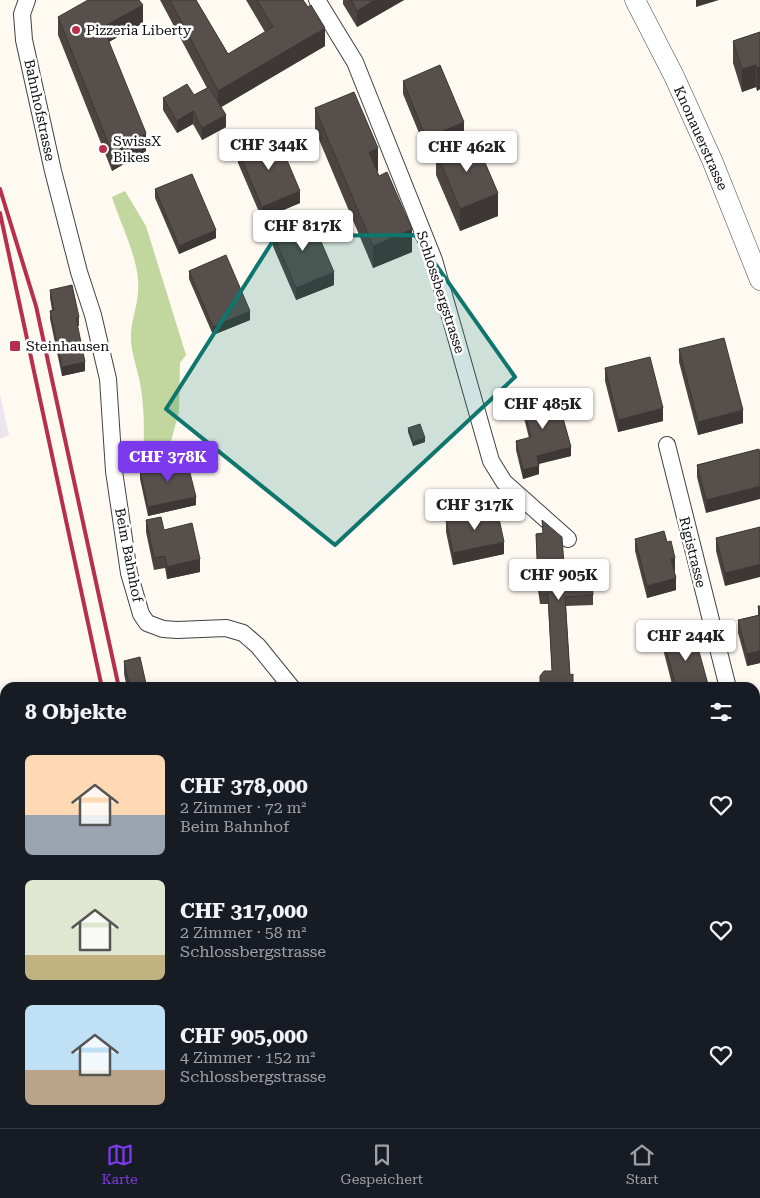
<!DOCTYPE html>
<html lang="de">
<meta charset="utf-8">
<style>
body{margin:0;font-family:"Roboto Serif",serif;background:#20242c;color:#f1f3f6;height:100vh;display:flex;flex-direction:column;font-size:19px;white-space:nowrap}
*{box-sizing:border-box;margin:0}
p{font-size:16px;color:#9ea1a6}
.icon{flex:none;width:28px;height:28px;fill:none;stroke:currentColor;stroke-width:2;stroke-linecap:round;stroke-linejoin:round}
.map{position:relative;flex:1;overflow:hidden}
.panel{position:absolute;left:0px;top:682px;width:760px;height:446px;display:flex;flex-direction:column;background:#171b24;border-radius:15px 15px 0 0;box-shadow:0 2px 8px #0003}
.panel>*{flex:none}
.price{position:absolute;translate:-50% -42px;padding:0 11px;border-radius:5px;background:#fff;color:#222;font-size:16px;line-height:32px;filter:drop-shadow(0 1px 2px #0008)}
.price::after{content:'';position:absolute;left:50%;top:30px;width:15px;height:11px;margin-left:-8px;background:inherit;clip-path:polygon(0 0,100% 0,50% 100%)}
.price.selected{background:#7c3aed;color:#fff}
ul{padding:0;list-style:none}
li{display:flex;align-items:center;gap:15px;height:125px;padding:0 25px}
li span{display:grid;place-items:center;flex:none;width:140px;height:100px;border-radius:8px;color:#555}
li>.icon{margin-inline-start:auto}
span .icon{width:60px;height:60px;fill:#fffc;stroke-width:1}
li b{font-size:21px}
h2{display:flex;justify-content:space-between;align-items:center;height:60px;padding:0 25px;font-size:21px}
.tab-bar{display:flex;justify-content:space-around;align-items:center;height:70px;border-top:1px solid #363941;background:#171b24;font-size:14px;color:#9ea1a6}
.tab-bar a{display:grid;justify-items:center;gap:2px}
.tab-bar .selected{color:#7c3aed}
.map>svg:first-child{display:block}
.industrial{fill:#ebe5ed}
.forest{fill:#c2d79e}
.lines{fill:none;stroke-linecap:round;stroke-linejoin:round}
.minor-casing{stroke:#424242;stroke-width:18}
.tertiary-casing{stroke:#424242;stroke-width:21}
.minor{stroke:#fff;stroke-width:16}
.tertiary{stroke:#fff;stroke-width:20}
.rail{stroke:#b6304e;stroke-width:4}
.wall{fill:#4b4441}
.shaded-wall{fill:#3d3735}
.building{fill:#574f4c;stroke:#3d3735}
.marked{fill:#0f766e;fill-opacity:0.2;stroke:#0f766e;stroke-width:4;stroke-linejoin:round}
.poi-dot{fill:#b6304e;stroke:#fff;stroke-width:2}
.labels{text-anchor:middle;stroke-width:5;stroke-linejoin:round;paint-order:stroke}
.poi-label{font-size:14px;fill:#0f0f0f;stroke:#fff;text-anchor:start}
.street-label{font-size:14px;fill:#0f0f0f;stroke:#fff}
</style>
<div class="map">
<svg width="760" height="1128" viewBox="0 0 760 1128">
<rect width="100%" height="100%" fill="#fefaf2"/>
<!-- industrial -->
<path class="industrial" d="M0,394L9,435L0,439Z"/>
<!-- forest -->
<path class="forest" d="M125,191L146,226L186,355L180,363L179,412L168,452L171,462L143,465C144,440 145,414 141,389C139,373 132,357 131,341C130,323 137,309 138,292C141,262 121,226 112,197Z"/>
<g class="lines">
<defs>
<path id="minor" d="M27,0L22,14L24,40L53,171L79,272L93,315L108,379L114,471L129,573L141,614L147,623L163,629L177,630L226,628L243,633L258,646L292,688
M317,0L355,62L434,260L491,461L504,482L568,539
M667,445L728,688
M755,783L759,796L760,838
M755,872L760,860
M755,1105L760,1120
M534,1124L535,1128"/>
<path id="tertiary" d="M635,0L674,76L712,160L760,280"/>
</defs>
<!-- minor casing -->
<use href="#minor" class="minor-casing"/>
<!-- tertiary casing -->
<use href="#tertiary" class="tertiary-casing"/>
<!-- minor -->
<use href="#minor" class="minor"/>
<!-- tertiary -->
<use href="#tertiary" class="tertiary"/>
<!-- rail -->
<path class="rail" d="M0,189L36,306L119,688
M0,213L102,688
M190,1124V1128"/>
</g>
<!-- wall -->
<path class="wall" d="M139,0L143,23L109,42L146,151L112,171L58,35V17Z
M160,0H196L228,54L265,32L246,0H303L325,46L221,107L226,127L202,140L193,124L177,133L163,110V98L194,95L207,88Z
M343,0H404L357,27L343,4Z
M760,32V89L757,91L756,87L742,92L733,63V41Z
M403,81L464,134L426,150L403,94Z
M315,108L378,171H377L379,176L412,252L373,268L315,130Z
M238,151L300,203L262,219L238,163Z
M436,152L498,216L460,231L436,175Z
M155,189L216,238L179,254L155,198Z
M272,232L334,285L296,300L272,244Z
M189,271L250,320L213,335L189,279Z
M50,290L79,317V326H77L85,371L62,376L50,319V311L52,310L50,298Z
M679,349L743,423L698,435L679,362Z
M605,368L663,421L618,432L605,381Z
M522,402L571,456L539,464V474L523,479L516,450V441L529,438L522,410Z
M408,428L425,442L413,446L408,432Z
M759,449L706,513L697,477V465Z
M158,462L196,505L148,516L140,479V471L158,467Z
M146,520L164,530L200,572L167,579L165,568L154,570L146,532Z
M446,520L504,554L453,565L446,532Z
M542,520L564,565L593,595V605L566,606L570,675L573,688H540V676L552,671L548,604H540L538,590L536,534L543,533Z
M760,527L725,586L716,551V538Z
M635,539L667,542L675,571H674L676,590L647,598L635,551Z
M758,606H760V663L747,666L738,633V620L758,615Z
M664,640L709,688H673L664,653Z
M124,661L147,688H127L124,674Z
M758,699H760V720L758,712Z
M564,1124H606V1128H566Z"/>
<!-- shaded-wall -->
<path class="shaded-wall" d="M375,0H404L357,27V11Z
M696,0H719L696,7Z
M143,5V23L103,45V27Z
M325,28V46L218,109V91Z
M756,65V87L742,92V69Z
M760,67V89L757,91V68Z
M193,111V124L177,133V121Z
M226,115V127L202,140V128Z
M464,122V134L426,150V138Z
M146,133V151L112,171V153Z
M378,148V171L369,174V152Z
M300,191V203L262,219V207Z
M498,193V216L460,231V209Z
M412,229V252L373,268V246Z
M216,230V238L179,254V246Z
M334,272V285L296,300V288Z
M250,311V320L213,335V327Z
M85,362V371L62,376V367Z
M663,408V421L618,432V420Z
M743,410V423L698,435V422Z
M425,438V442L413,446V442Z
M571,447V456L537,464V456Z
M539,466V474L523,479V470Z
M760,486V499L706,513V500Z
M196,497V505L148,516V507Z
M504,542V554L453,565V553Z
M675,558V571L671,572V559Z
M200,559V572L167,579V567Z
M760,564V577L725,586V573Z
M676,578V590L647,598V586Z
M760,651V663L747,666V654Z
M5,861V874L0,877V864Z
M571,1124H606V1128H571Z"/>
<!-- building -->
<path class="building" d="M88,0H139L143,5L103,27L146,133L112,153L58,17Z
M170,0H196L228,54L273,27L257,0H303L308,7L311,5L325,28L218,91Z
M351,0H375L357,11Z
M760,32V67L757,68L756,65L742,69L733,41Z
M440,65L464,122L426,138L403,81Z
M187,84L194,95L209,87L226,115L202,128L193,111L177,121L163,98Z
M354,92L378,148L369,152L379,176L387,172L412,229L373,246L315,108Z
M276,134L300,191L262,207L238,151Z
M474,137L498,193L460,209L436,152Z
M192,174L216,230L179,246L155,189Z
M310,216L334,272L296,288L272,232Z
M226,255L250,311L213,327L189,271Z
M72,285L79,317L76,318L85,362L62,367L50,311L54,310L50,290Z
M724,338L743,410L698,422L679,349Z
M650,357L663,408L618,420L605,368Z
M556,393L571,447L537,456L539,466L523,470L516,441L531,437L522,402Z
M420,424L425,438L413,442L408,428Z
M759,449L760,455V486L706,500L697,465Z
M180,457L182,466L188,465L196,497L148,507L140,471L159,467L158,462Z
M497,509L504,542L453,553L446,520Z
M161,517L164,530L192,523L200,559L167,567L165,556L154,558L146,520Z
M542,520L562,537L564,565L591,563L593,595L565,597L570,675L573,674V688H540V676L544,671H552L548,594L540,595L538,581L536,534L543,533Z
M760,527V564L725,573L716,538Z
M664,531L667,542L671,541L675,558L671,559L676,578L647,586L635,539Z
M758,606H760V651L747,654L738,620L760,615Z
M694,633L709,688H676L664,640Z
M140,657L147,688H130L124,661Z
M758,699H760V708Z
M0,816L5,819V861L0,864Z
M0,921L5,931V1124H100L102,1128H0Z
M710,1124H738L740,1128H712Z"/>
<!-- marked area -->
<path class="marked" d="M415,235L515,377L335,545L166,409L276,236Z"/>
<!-- markers -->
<g class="poi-dot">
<circle cx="76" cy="30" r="5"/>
<circle cx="103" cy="149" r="5"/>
<rect x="9" y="340" width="12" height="12" rx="2.5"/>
</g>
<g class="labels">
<!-- poi labels -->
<g class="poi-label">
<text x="86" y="35">Pizzeria Liberty</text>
<text x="113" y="146">SwissX<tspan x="113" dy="16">Bikes</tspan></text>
<text x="26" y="351">Steinhausen</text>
</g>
<!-- street labels -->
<g class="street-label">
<text transform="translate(40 110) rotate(78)" y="5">Bahnhofstrasse</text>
<text transform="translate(701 138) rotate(66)" y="5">Knonauerstrasse</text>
<text transform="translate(441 292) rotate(72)" y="5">Schlossbergstrasse</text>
<text transform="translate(693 552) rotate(76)" y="5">Rigistrasse</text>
<text transform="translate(129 555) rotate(79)" y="5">Beim Bahnhof</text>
</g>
</g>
</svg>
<b class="price" style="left:269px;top:171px">CHF 344K</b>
<b class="price" style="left:467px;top:173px">CHF 462K</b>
<b class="price" style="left:303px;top:252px">CHF 817K</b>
<b class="price" style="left:543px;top:430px">CHF 485K</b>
<b class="price selected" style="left:168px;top:483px">CHF 378K</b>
<b class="price" style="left:475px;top:531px">CHF 317K</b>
<b class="price" style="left:559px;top:601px">CHF 905K</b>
<b class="price" style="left:686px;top:662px">CHF 244K</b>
<section class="panel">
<h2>8 Objekte<svg class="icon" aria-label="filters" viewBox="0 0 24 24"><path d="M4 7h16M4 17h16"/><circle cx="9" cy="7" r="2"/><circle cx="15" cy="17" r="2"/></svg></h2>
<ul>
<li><span style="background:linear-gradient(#ffd9b3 60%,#9aa5b1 0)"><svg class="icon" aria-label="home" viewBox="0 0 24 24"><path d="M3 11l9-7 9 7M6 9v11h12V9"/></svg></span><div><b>CHF 378,000</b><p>2 Zimmer · 72 m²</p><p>Beim Bahnhof</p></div><svg class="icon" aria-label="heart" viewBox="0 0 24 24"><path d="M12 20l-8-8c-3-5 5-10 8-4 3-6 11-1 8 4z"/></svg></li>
<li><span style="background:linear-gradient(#dfe7d0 75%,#c2b280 0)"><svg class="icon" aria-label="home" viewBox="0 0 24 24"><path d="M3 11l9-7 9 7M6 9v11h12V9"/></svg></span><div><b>CHF 317,000</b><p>2 Zimmer · 58 m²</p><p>Schlossbergstrasse</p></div><svg class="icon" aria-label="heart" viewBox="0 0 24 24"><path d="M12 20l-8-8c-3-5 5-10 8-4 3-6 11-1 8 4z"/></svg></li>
<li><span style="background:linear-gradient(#bfe0f5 65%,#b9a48a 0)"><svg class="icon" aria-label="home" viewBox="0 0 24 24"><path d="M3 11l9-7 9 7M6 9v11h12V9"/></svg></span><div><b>CHF 905,000</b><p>4 Zimmer · 152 m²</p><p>Schlossbergstrasse</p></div><svg class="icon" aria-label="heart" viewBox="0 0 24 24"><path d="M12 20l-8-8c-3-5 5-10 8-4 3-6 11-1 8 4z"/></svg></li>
</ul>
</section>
</div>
<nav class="tab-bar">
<a class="selected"><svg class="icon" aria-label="map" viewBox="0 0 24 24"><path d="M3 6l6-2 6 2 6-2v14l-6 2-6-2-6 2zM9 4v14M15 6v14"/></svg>Karte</a>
<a><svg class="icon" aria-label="saved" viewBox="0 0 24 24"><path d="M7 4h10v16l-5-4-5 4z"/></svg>Gespeichert</a>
<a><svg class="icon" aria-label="home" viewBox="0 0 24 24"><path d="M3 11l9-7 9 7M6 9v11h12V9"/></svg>Start</a>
</nav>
